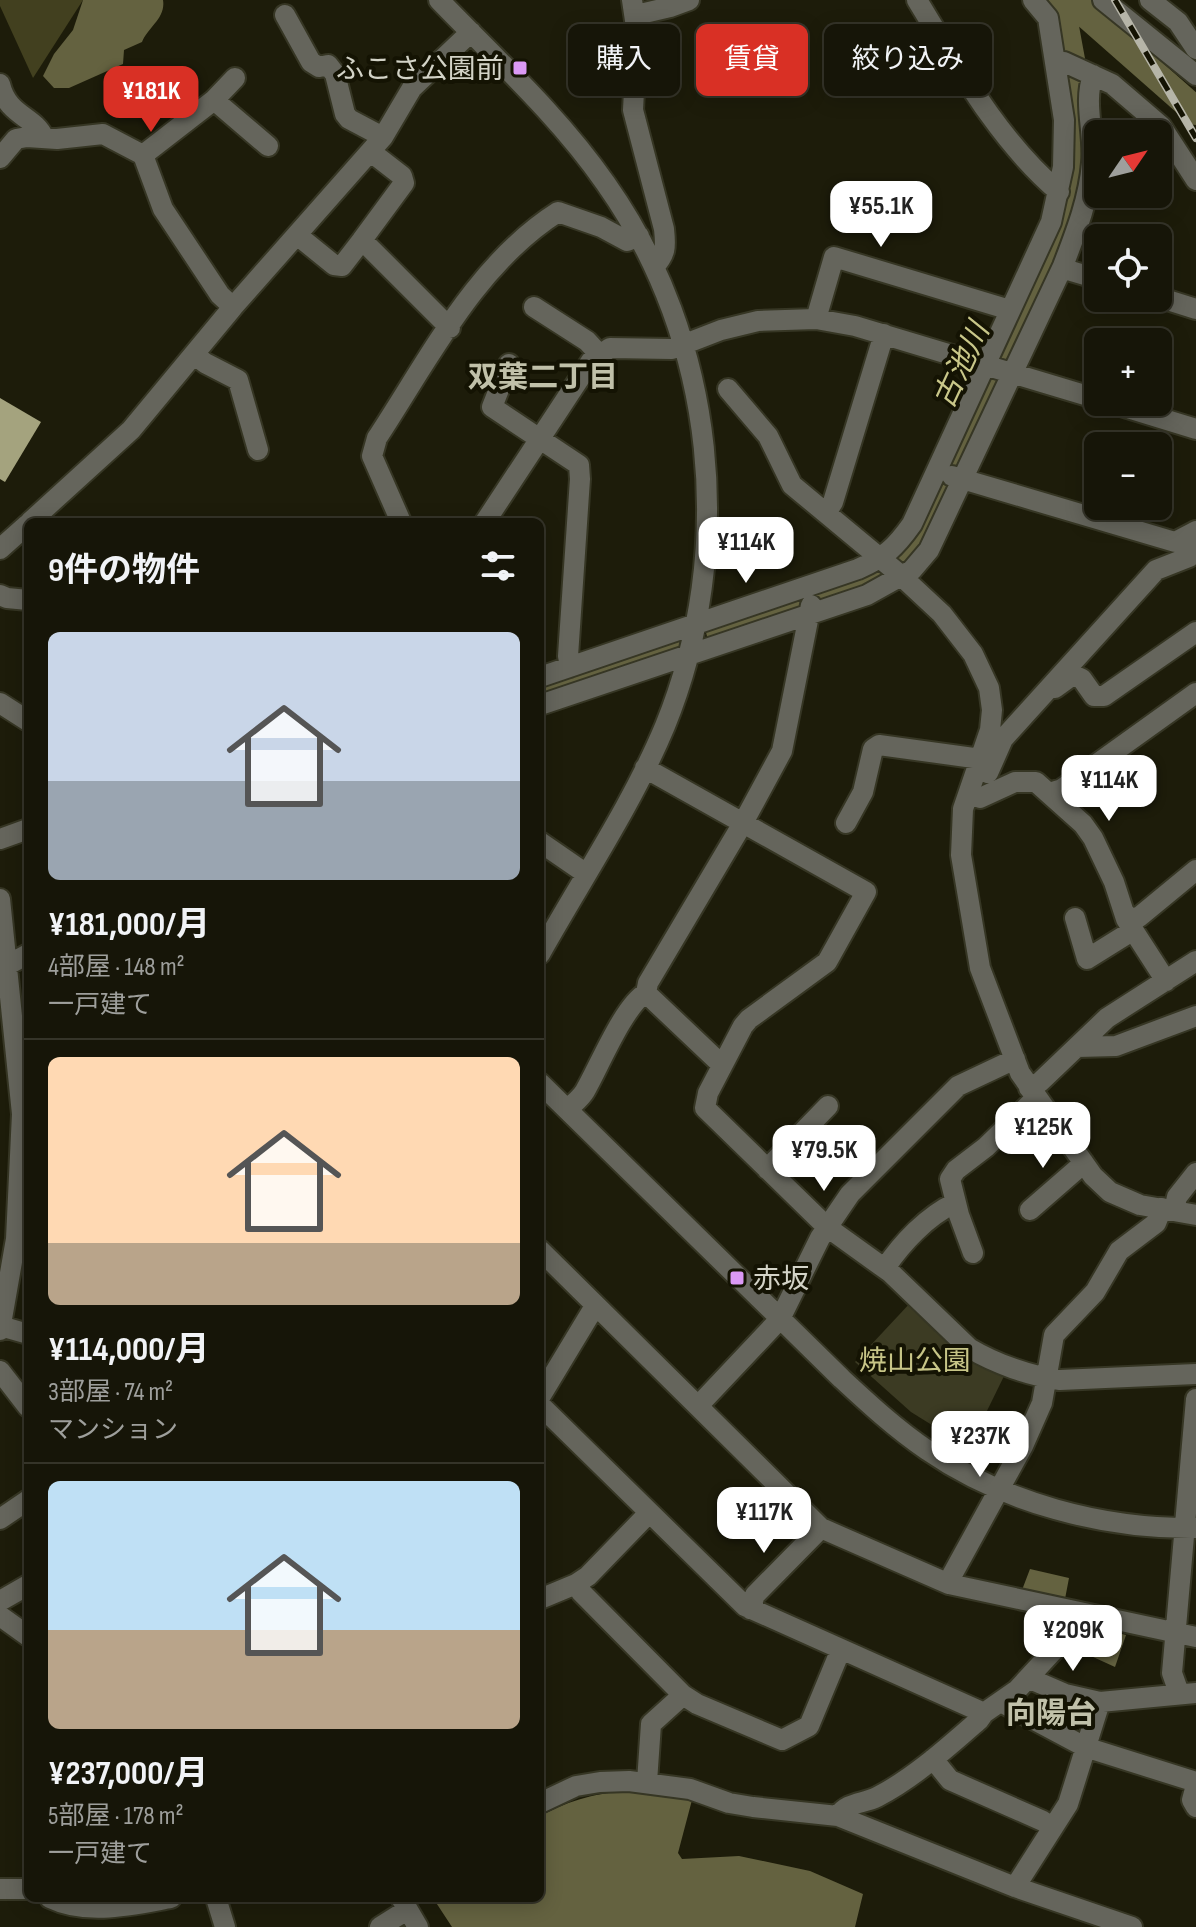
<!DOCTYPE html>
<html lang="ja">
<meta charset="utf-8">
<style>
body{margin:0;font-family:"Sofia Sans Condensed","Noto Sans JP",sans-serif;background:#232216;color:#f1f3f6;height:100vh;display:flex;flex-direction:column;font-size:30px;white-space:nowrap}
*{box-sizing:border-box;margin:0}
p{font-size:26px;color:#9e9f9c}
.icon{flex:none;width:44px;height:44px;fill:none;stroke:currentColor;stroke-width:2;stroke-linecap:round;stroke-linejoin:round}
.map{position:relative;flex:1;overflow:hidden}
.panel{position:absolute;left:24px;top:518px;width:520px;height:1384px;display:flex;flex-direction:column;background:#161508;border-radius:12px;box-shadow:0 4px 20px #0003,0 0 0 2px #353429}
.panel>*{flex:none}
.guide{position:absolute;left:568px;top:24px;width:508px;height:72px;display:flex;gap:16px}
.needle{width:52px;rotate:55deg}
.buttons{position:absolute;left:1084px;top:120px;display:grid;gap:16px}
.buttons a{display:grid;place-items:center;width:88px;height:88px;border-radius:12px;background:#161508;box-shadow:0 4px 20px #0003,0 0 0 2px #353429;font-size:40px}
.price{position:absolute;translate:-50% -68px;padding:0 18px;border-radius:16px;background:#fff;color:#222;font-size:26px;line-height:52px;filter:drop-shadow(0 2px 4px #0008)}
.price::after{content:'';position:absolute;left:50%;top:48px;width:24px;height:18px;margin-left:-12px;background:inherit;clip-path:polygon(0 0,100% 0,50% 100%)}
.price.on{background:#d93025;color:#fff}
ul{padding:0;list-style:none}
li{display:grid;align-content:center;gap:16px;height:424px;padding:0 24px}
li+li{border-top:2px solid #353429}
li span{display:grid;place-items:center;height:248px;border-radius:12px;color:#555}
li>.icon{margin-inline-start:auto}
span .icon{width:144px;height:144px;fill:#fffc;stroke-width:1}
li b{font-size:34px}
h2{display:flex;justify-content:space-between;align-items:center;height:96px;padding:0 24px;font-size:34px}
.chip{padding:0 28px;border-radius:12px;background:#161508;box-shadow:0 4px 20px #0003,0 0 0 2px #353429;font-size:28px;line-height:72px}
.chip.on{background:#d93025;color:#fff}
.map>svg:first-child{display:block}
.green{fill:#3c3b23}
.forest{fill:#42401f}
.water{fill:#646240}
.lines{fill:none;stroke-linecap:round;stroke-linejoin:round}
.river{stroke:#646240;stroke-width:28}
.building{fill:#a4a37e}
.minor-casing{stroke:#363624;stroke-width:24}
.minor{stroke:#65655c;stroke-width:20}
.rail-casing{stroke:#b6b5a8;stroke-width:8}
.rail{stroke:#141303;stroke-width:5;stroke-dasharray:15;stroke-linecap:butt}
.poi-dot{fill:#db99f5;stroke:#141303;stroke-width:3}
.labels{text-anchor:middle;stroke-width:8;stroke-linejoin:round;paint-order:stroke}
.poi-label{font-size:28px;fill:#d3d3c7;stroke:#141303;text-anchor:end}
.park-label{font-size:28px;fill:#c7c587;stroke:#141303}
.water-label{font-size:30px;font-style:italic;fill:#c9c789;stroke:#141303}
.neighbourhood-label{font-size:30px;font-weight:bold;fill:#c0c0a9;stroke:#141303}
</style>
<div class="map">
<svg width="1196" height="1927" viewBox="0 0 1196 1927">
<rect width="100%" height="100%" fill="#1d1c0a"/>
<!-- green -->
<path class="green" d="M912,1301L1007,1370L983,1419L964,1445L911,1412L855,1362Z"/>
<!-- forest -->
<path class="forest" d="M0,0H83L33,78L0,6Z"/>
<!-- water -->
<path class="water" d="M83,0H163C166,18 148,27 142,42L124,50L123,64L69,88H54L43,76L54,54L73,30Z
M1030,1569L1069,1578L1065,1599L1022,1590Z
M1079,1623L1126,1635L1115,1667L1069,1646L1074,1626Z
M632,1791L692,1800L678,1853L682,1859L739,1856L810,1871L863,1894L855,1927H452L433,1898H540V1816C573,1799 595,1793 632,1791Z"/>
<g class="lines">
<!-- river -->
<path class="river" d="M1070,0L1196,111
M720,631L872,580L890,571L915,547L987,395L1066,220L1080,156L1079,103L1060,0
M540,692L670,648"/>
</g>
<!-- building -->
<path class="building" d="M0,398L41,422L5,482L0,479Z"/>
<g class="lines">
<defs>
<path id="minor" d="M439,0C496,59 559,116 606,184C716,340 737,549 665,726C632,805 582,879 540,954
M632,0L637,34L633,110L664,229C666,247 666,254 654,267
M917,0C958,67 998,140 1059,192
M1103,0L1196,75
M1150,0L1178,22L1196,49
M285,15L311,62L319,67L328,65L335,74L345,114L349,119L383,137
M636,15L670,7L689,0
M1056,62H1064L1112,84L1161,126L1196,180
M0,84C8,117 34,115 44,138
M214,100L268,146
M143,155L214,100L235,78
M0,158L16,139L27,137L57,139L103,134L143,155L163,209L220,295L233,307
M297,235L334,265L342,266L362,240L450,328
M362,240L404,183L402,176L371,152
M1063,266L1071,271L1098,279
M1158,297L1196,309
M534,307L587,341L599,354
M816,319L834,257L1010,310
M194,354L205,363L238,380L258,450
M509,364L492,407L579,465L580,479L568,656L570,667
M728,389L768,436L792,485L898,573L942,614L973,654L989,688L992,710L990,730L963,809L961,855L980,968L1020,1073L1093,1176L1110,1192L1140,1205L1196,1215
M1108,402L1196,429
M952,476L1175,542L1196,531
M827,512L833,502L884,334
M30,522L131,430L233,307L383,137L412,88L471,32
M401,522L372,456L377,438C429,359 476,264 558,212L601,227L627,241L639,236
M485,522L591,361L610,348L672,349L721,330L758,321L816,319L855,326L1098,399
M0,549L28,524
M0,595L7,598L28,600
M540,677L858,569C885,557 895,548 912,524L1051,222L1063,167L1064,120L1048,18L1033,0
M1055,688L1073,675L1082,679L1094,696H1104L1196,632
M0,703L28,721
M540,705L867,595L912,570L929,550L1063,266C1076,232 1089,199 1092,163C1095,133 1083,103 1093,75
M645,768L866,892L827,962L749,1019L743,1026L708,1093L705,1108L827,1227L891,1273L969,1348C996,1364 1030,1376 1060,1380L1196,1374
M988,773L1003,739L1156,570L1189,557L1196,550
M1049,793L1062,789L1196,693
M980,798L1015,782H1036L1083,824L1093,838L1114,882L1126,919L1166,981
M846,823L863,792L873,749L879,745L981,759
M0,839L28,829
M540,842L585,873
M0,899L22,1114L16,1239L0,1330
M1075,918L1087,959L1132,931
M1126,919L1139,917L1196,870
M6,966L28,954
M1077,1047L1116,1046L1196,1016
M722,1065L646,993L648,983L743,823L782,751L811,605
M540,1083L842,1379C869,1404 896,1429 927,1450C1004,1503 1103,1529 1196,1528
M1029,1088L1040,1082L1107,1018L1196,961
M568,1109C574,1103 581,1098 585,1091C599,1067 624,1005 646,993
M767,1169L828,1106
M1030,1210L1084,1163
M1174,1210L1177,1197L1196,1173
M540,1250L821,1528L949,1584L1196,1637
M973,1253L959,1215L950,1179L956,1170L986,1147L1036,1098
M885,1268C902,1243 927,1216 955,1203
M1,1326L28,1334
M0,1371L28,1407
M540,1397L595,1306
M540,1405L745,1606L984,1713
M698,1406L780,1319L820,1238L850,1194L958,1086L1015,1059
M0,1519L28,1500
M576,1584L581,1592L683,1695L697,1704L782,1740L809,1726L841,1649
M949,1584L952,1575L1023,1446L1042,1403L1054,1335L1095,1292L1119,1251L1156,1223L1162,1208
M540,1599L576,1584L588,1576L649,1513
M0,1601L28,1585
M750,1609L755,1595L821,1528
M0,1616L28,1636
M1028,1678L1065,1694L1100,1702
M1179,1693L1172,1673L1196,1399
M1003,1700L1008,1706L1085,1747L1196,1782
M933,1759L950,1780L1043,1821
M647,1782L651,1724L683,1695
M1196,1785L1192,1800L1196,1807
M540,1803L576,1786L600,1782L629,1781L690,1789L729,1803L753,1807L838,1816L1015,1887L1132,1927
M838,1816C847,1802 863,1804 877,1797C914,1778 948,1747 979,1720L984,1713L1017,1690L1053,1651L1059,1642L1064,1610
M1015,1887L1068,1804L1100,1702L1196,1693
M0,1889H28
M50,1898C87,1916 132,1905 171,1898
M216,1898L225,1927
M401,1898L418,1927
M380,1927L407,1910"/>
</defs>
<!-- minor casing -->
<use href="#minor" class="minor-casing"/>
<!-- minor -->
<use href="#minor" class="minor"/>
<defs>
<path id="rail" d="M1115,0L1196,138"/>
</defs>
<!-- rail casing -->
<use href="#rail" class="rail-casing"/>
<!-- rail -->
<use href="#rail" class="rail"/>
</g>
<!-- markers -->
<g class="poi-dot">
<rect x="512" y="60" width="16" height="16" rx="4"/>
<rect x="729" y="1270" width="16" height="16" rx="4"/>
</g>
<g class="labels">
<!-- poi labels -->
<g class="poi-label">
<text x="504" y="78">ふこさ公園前</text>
<text x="753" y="1288" text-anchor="start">赤坂</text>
</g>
<!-- park labels -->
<g class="park-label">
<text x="915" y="1370">焼山公園</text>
</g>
<!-- water labels -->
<g class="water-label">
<text transform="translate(961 365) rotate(-65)" y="10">古池川</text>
</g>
<!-- neighbourhood labels -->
<g class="neighbourhood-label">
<text x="543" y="387">双葉二丁目</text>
<text x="1051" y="1723">向陽台</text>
</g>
</g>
</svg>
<div class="buttons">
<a><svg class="needle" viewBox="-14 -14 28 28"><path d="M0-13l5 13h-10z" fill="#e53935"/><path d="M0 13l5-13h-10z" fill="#9e9f9c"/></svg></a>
<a><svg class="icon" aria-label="locate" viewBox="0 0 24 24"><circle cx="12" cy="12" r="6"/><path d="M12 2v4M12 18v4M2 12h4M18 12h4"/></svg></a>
<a>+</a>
<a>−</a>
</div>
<b class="price on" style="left:151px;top:134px">¥181K</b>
<b class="price" style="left:881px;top:249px">¥55.1K</b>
<b class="price" style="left:746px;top:585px">¥114K</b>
<b class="price" style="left:1109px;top:823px">¥114K</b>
<b class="price" style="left:1043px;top:1170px">¥125K</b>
<b class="price" style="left:824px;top:1193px">¥79.5K</b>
<b class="price" style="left:980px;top:1479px">¥237K</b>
<b class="price" style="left:764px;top:1555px">¥117K</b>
<b class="price" style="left:1073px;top:1673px">¥209K</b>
<div class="guide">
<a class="chip">購入</a>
<a class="chip on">賃貸</a>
<a class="chip">絞り込み</a>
</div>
<section class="panel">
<h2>9件の物件<svg class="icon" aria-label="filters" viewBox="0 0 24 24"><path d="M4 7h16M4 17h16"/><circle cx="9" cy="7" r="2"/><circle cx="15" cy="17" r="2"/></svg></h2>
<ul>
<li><span style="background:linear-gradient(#c9d6e8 60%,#9aa5b1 0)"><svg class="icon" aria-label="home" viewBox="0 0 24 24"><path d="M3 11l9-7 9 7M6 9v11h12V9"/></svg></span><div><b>¥181,000/月</b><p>4部屋 · 148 m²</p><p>一戸建て</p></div></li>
<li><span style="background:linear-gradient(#ffd9b3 75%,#b9a48a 0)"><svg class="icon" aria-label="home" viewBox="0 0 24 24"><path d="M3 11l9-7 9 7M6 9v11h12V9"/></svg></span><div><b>¥114,000/月</b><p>3部屋 · 74 m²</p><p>マンション</p></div></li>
<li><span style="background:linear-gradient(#bfe0f5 60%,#b9a48a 0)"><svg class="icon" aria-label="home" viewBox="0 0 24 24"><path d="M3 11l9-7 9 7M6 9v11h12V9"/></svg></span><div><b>¥237,000/月</b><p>5部屋 · 178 m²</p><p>一戸建て</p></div></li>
</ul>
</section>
</div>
